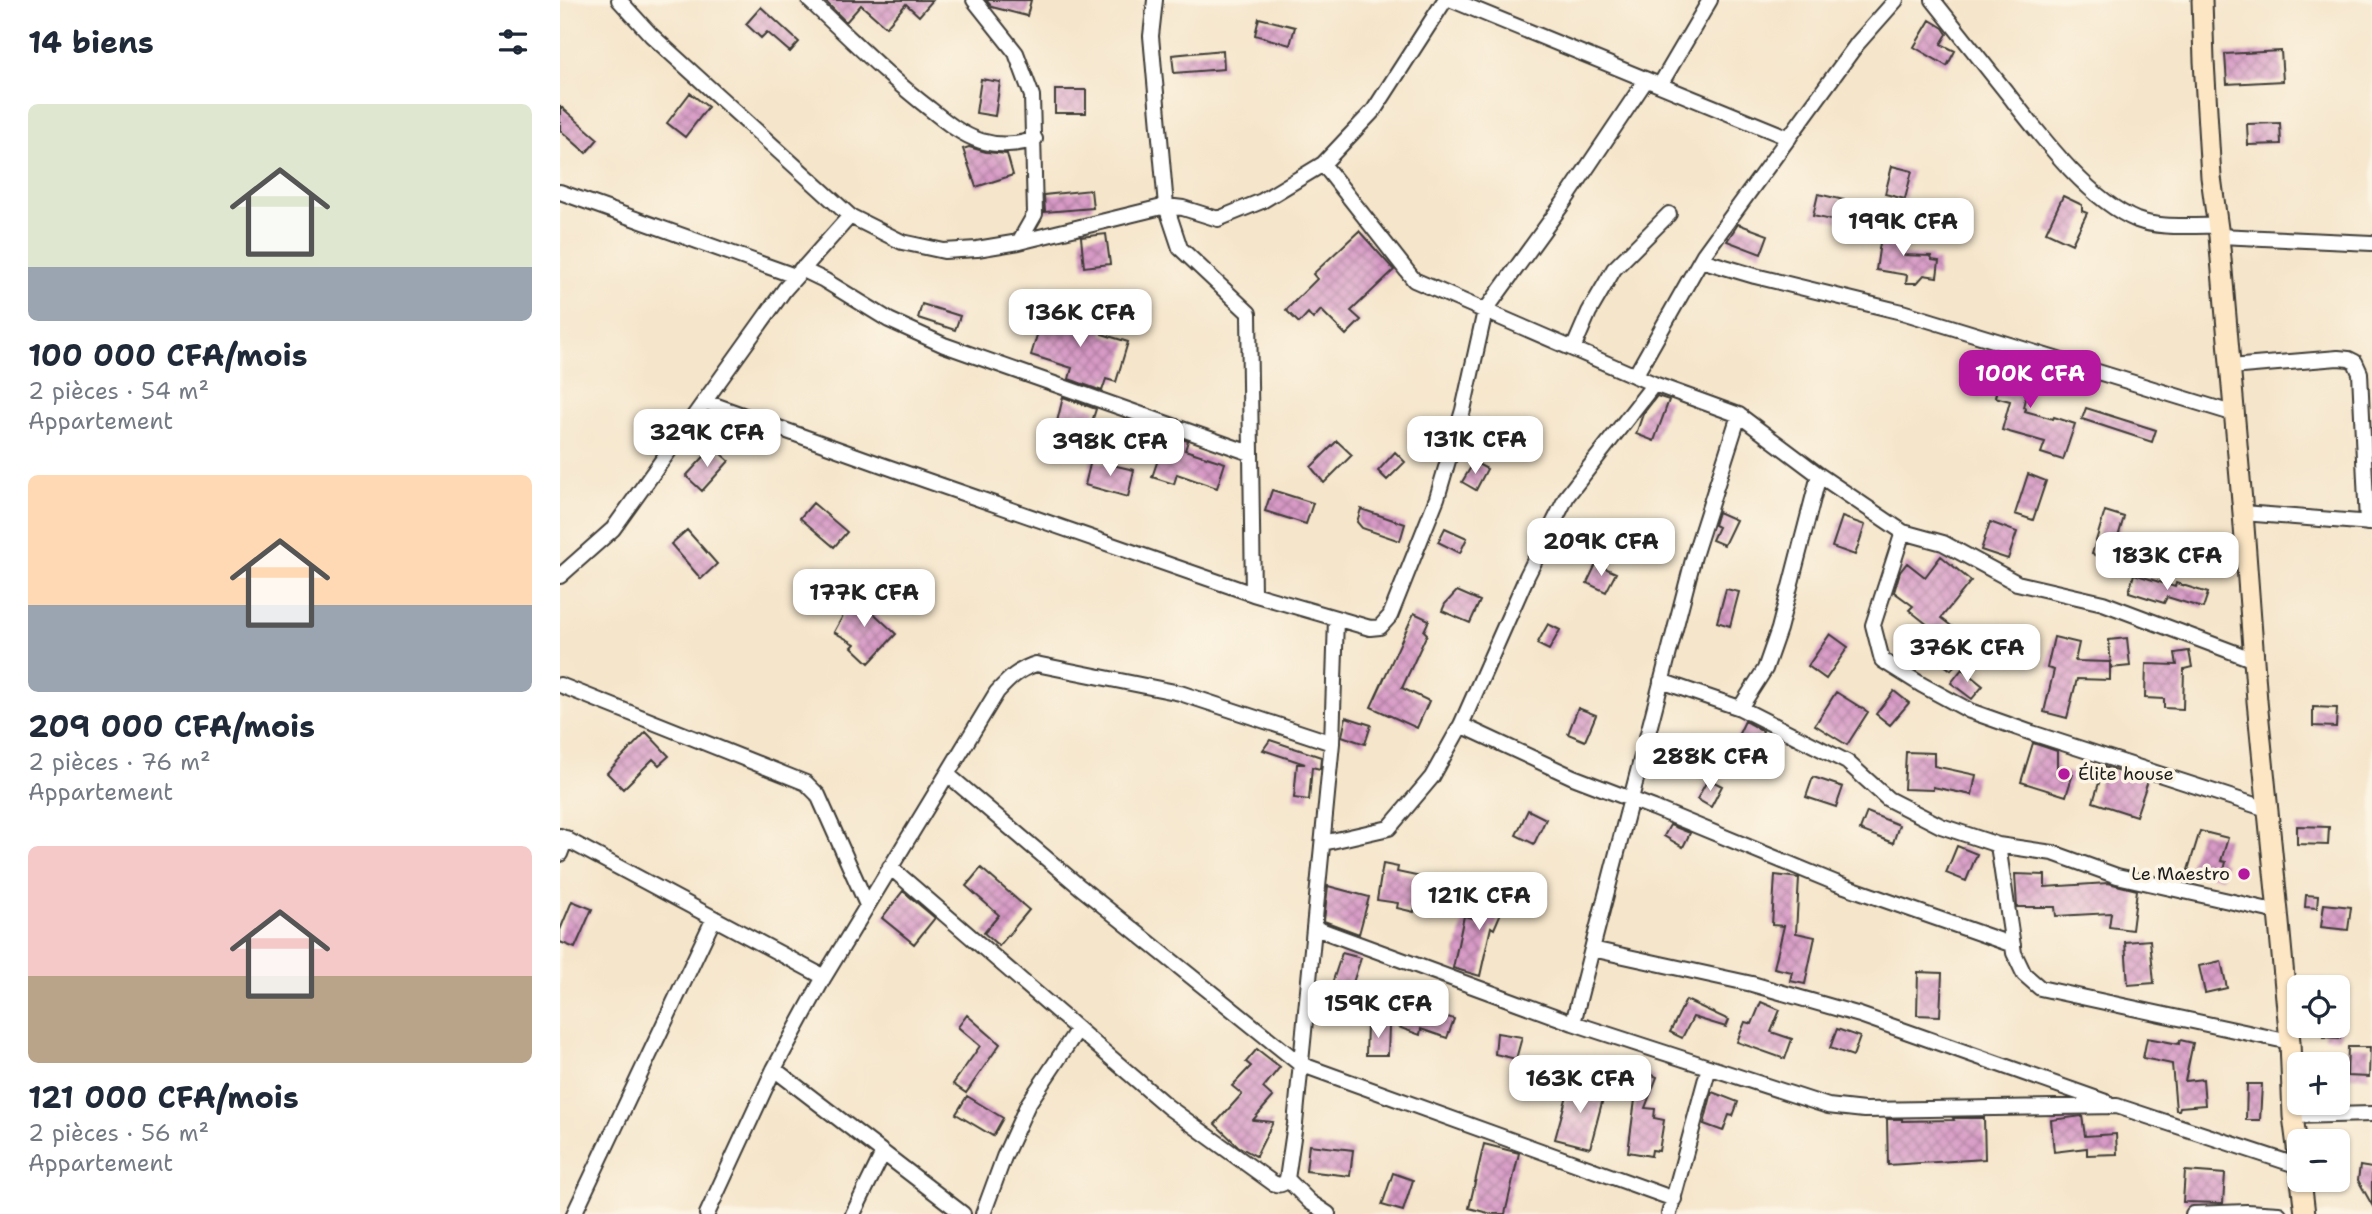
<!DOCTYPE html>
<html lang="fr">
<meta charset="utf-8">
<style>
body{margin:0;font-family:"Shantell Sans",sans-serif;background:#f6f6f7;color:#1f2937;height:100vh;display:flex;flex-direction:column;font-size:26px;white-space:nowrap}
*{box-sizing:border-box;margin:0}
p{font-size:23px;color:#747a83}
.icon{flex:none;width:38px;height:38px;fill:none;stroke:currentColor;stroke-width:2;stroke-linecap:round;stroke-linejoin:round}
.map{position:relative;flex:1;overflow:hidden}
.sheet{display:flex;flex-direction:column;background:#fff;width:560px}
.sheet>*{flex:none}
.controls{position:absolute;left:1727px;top:975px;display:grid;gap:14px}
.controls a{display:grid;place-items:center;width:63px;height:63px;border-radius:10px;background:#fff;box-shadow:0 2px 5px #0004;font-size:35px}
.price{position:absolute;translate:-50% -60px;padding:0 16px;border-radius:14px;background:#fff;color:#222;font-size:23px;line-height:46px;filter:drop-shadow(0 2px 4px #0008)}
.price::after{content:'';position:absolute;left:50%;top:42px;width:21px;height:16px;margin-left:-10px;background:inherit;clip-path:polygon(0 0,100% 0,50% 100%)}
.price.current{background:#b5179e;color:#fff}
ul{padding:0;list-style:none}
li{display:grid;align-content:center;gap:14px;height:371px;padding:0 28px}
li span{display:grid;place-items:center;height:217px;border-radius:10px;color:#555}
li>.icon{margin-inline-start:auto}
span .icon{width:126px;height:126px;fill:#fffc;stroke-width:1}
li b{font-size:30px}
h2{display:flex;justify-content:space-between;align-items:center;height:84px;padding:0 28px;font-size:30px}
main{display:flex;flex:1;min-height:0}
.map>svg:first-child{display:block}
.building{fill:url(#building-cross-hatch)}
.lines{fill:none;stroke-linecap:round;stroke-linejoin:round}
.street-casing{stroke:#3d3a36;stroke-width:18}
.secondary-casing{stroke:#3d3a36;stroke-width:23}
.street{stroke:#fff;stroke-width:14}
.secondary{stroke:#fce6c4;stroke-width:19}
.poi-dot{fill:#b5179e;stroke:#fcf5e5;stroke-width:2.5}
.labels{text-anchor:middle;stroke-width:7;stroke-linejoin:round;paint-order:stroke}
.poi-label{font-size:18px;fill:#1c1c1c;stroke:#fcf5e5;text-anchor:start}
</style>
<main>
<section class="sheet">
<h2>14 biens<svg class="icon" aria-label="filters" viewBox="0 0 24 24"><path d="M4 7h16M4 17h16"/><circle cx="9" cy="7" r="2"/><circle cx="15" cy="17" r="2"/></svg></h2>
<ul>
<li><span style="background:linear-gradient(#dfe7d0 75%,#9aa5b1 0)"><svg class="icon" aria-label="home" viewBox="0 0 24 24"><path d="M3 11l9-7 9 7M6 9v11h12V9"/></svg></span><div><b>100 000 CFA/mois</b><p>2 pièces · 54 m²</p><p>Appartement</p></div></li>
<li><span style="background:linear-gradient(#ffd9b3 60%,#9aa5b1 0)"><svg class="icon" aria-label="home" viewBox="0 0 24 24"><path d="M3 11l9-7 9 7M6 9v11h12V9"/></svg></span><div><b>209 000 CFA/mois</b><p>2 pièces · 76 m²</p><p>Appartement</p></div></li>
<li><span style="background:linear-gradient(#f6c9c9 60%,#b9a48a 0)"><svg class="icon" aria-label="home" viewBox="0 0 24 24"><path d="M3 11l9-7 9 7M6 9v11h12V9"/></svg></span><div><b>121 000 CFA/mois</b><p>2 pièces · 56 m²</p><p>Appartement</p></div></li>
</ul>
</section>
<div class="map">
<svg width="1812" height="1214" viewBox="0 0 1812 1214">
<defs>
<pattern id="building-cross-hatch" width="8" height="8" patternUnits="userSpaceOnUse" patternTransform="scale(1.75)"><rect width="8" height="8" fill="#d79ac6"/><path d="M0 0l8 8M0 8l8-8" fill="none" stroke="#ae7da0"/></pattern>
</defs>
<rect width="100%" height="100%" fill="#fcf5e5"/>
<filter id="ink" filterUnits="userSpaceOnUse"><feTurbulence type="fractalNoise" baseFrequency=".0143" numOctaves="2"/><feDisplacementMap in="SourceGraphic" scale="14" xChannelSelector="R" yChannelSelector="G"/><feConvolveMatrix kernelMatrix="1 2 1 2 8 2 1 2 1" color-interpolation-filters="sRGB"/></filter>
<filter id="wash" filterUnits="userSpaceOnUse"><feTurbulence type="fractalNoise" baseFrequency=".00686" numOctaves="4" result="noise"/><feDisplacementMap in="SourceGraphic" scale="28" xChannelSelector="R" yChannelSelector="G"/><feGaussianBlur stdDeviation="1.57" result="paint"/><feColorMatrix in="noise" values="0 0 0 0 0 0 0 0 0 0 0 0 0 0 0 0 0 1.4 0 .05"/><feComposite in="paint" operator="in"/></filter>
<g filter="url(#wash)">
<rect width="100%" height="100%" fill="#f5e5ca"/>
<g id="blocks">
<!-- building -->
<path class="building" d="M264,0H373L359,16L346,4L326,27L301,5L286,22Z
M426,0H471L467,16L432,7Z
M201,7L239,42L230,52L207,32L201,38L186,24Z
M699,18L735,27L730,45L695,35Z
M1370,20L1383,28L1387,34L1381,44L1395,51L1387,66L1354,47Z
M663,50L664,69L614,73L612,55Z
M1721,51L1723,81L1667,84L1665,54Z
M421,79L440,82L435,116L416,113Z
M495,90H526V113H495Z
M130,93L148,107L125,137L107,123Z
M0,106L38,139L26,153L0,130Z
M1720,123L1721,144L1688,145L1687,124Z
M409,147L426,152L447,154L453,175L416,187L403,149Z
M1332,166L1352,171L1345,199L1325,194Z
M531,190L533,208L485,212L484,195Z
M1258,194L1284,200L1280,222L1253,216Z
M1503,196L1522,205V211L1527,213L1512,244L1486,232Z
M1354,213L1368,218L1364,231L1350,226Z
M1178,224L1208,235L1201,254L1167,241Z
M1322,229L1346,232L1343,255L1371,256L1372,260L1379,261L1377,277L1364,275L1357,283H1346L1347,275L1316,270Z
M799,231L834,270L791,311L801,320L786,335L761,310L753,319L748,313L739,323L726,310L757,279L753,274Z
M546,234L550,264L524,267L521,237Z
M362,304L400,316L395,330L358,318Z
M485,309L532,323L534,319L545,322L542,334L568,342L556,382L546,379L542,391L509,379L512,368L471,355Z
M1446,355L1474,362L1463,407L1466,408L1465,411L1493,419L1494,417L1515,424L1503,460L1481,453L1485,442L1442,430L1450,401L1435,397Z
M1097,396L1109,400L1094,441L1076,434L1083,414Z
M503,397L536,409L527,437L521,444L515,446L505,444L497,436L496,426Z
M1526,408L1596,430L1592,442L1522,419Z
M607,434L628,441L625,450L665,463L657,488L617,474L614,484L592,477Z
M777,441L792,455L764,483L751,467Z
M153,447L169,461L142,491L126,476Z
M835,452L845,462L827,480L818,471Z
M531,460L574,470L568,497L525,485Z
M914,462L927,469L916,490L902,482Z
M1468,474L1486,481L1473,520L1455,514Z
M712,490L753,503L746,524L705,511Z
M253,503L287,532L274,547L240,518Z
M801,509L845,524L840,541L802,528L797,522Z
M1545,511L1564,517L1551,560L1532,554Z
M1158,512L1176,520L1164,545L1152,540L1158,527L1154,525Z
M1282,517L1305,525L1295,555L1272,547Z
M1430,522L1457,532L1448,559L1421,550Z
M885,528L907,538L900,553L878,542Z
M127,530L157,564L141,579L111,544Z
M1381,556L1411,581L1381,618L1412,642L1391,670L1375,658L1388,641L1349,610L1353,606L1334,592L1340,572L1347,563L1365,577Z
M1036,564L1056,573L1046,592L1027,583Z
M1574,574L1615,587L1616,583L1648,593L1643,608L1607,597L1604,603L1569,592Z
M1166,589L1179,592L1170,626L1157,622Z
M897,591L920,601L910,623L882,611L885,604Z
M296,592L310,599L306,606L336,634L309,663L292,647L295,644L274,632Z
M854,613L869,620L864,631L867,634L842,688L869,701L857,728L811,707Z
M988,624L1000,630L989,650L977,644Z
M1270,634L1288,647L1266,679L1248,666Z
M1494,637L1519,643L1515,661L1550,662V680L1517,679L1507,718L1484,712L1494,670L1487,668Z
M1567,638L1570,666L1551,668L1549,640Z
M1629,651L1632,667L1624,669L1623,709L1604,708V699L1585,698L1586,664L1617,665L1615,653Z
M1402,669L1423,686L1412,699L1391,683Z
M1334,691L1349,703L1330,725L1316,714Z
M1276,692L1308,712L1287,745L1255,725Z
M1753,707L1777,708L1776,727L1753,726Z
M1018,708L1036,715L1025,741L1008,734Z
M786,717L811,725L805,744L782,736Z
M1185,721L1203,731L1194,750L1175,742Z
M86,732L109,756L99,765L93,759L63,789L47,773Z
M1116,734L1137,740L1131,762L1110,756Z
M710,740L761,757L760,769L752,767L749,800L734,798L737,764H745L703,750Z
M1473,743L1497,751V769L1513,774L1506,796L1461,782Z
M1346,752L1374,753V766L1416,775L1412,795L1373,787V790L1344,789Z
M1544,767L1588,781L1576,816L1533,802Z
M1253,777L1283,787L1276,807L1246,797Z
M1148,779L1162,786L1151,807L1137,799Z
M968,810L986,819L974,844L956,835Z
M1307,812L1339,825L1333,843L1300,830Z
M1110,825L1130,833L1123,847L1104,836Z
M1737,826L1769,827L1768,845L1737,844Z
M1640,831L1668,838L1661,861L1666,862L1662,878L1628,870Z
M1397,846L1417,854L1406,881L1386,873Z
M823,864L838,867L837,872L861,877L854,912L837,908L838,903L817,900Z
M421,868L469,910L439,946L424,933L439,915L406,886Z
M1455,874L1485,875V887L1548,883L1577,890L1572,930L1549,927L1551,913L1496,916L1495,907H1457Z
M1215,875L1239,878L1236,933L1255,937L1245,984L1230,981L1232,972L1214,968L1224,926L1212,925Z
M929,885L949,894L934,929L931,927L920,976L893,968L904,916L914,918Z
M768,886L809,897L799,934L764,921Z
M343,891L375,918L354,944L322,918Z
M1746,895L1758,896L1757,908L1745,907Z
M12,901L32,909L15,948L0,942V930Z
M1764,904L1791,907L1788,930L1761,927Z
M1590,940L1594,983L1568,985L1565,942Z
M782,953L801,958L785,1007L766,1002Z
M1661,961L1667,988L1645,993L1639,966Z
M1358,972L1382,973L1380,1016L1357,1015Z
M849,993L871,1000L867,1010L894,1019L887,1038L861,1029L860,1035L838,1027Z
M1126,1000L1169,1020L1166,1027L1133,1017L1122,1038L1110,1032Z
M1201,1002L1220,1010L1211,1032L1232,1039L1225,1059L1177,1042L1185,1022L1192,1024Z
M407,1015L440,1044L406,1093L393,1084L420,1046L398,1027Z
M807,1025H829L828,1055H806Z
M1765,1026H1782L1780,1038L1764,1037Z
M1277,1029L1300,1037L1293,1056L1270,1048Z
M937,1033L962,1037L956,1059L935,1054Z
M1587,1038L1619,1044L1620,1040L1633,1043L1625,1081L1643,1079L1645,1105L1620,1107L1619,1110H1616L1612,1064L1583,1058Z
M1788,1047H1810L1809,1077L1787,1076Z
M697,1049L720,1067L703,1088L713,1097L693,1120L713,1122L696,1156L678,1146L655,1124L682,1094L672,1086L691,1066L686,1062Z
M1075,1067L1097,1077L1085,1108L1095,1109L1094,1118L1104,1120L1099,1151L1092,1150L1091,1156L1068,1152L1075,1100L1064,1095Z
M1011,1081L1045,1091L1030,1148L995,1139Z
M1687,1084H1702L1700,1120H1686Z
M1152,1092L1178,1102L1173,1116L1169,1115L1163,1131L1144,1124Z
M407,1096L443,1118L433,1136L396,1114Z
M1522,1116L1525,1136L1556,1134L1557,1154L1527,1155V1148L1494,1152L1491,1120Z
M1393,1118H1424L1425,1159L1328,1165L1327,1119H1342V1121L1394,1120Z
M924,1144L959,1153L945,1214H932L909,1208Z
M749,1145L793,1150L790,1176L746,1171Z
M1800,1166L1812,1168V1205L1798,1180Z
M1625,1171L1665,1174L1663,1203L1623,1202Z
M833,1173L853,1180L843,1211L822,1205Z"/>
</g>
</g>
<g filter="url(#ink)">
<use href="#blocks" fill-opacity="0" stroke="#3d3a36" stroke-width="2"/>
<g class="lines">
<defs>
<path id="street" d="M59,0L91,35L290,216L342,242L384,251L417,249L459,242L475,214L472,96L456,53L414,0
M249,0C289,37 327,76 370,109C386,122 402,135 421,141C438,146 458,145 475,139
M595,0L591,36L606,206L620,248L689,313L693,594
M892,0L1229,138
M1373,0C1398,31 1422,62 1447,93C1480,135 1528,200 1577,220C1601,229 1632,225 1657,226
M1100,85L1150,0
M763,164L854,280L1094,384L1179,415L1259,475L1343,532L1383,543L1457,583L1543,603L1694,660
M0,192L235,276
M1659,236L1812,243
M459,242L606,206L623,208L658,219L702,201L763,164L814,110L885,0
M1141,260L1195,276L1342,312L1675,414
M241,269L264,280L329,320L384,345L690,453
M1013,349L1029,312L1054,269L1109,214
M1670,367L1778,358L1789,359L1795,362L1800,373L1807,523
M1075,376L1144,254L1297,44L1336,0
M146,402L322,465L693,594L810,628L820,627L830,616L877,498L903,410L925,311L1004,202L1086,80
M1683,513L1812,523
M1343,532L1313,625L1322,660L1362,685L1410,711L1472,733L1707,809
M0,576L53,529L225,289L290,216
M1101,681L1180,708L1287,762L1328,799L1381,826L1438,845L1493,853L1557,876L1718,912
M0,685L246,783L258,795L307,905
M1180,708L1205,669L1219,629L1259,475
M901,725L1013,777L1094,808L1276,883L1453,945
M387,774L520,887L740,1064L1114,1199
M0,836L264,977
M763,843L829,828L872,777L901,725L967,576L1007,496L1094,384
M1438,845L1454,953L1464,974L1480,988L1730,1042
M0,854L6,838
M330,867L608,1107L713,1183C720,1186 723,1185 727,1179L735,1124L772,743L776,619
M755,928L1013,1023L1268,1106L1304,1110L1557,1106L1739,1166
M1032,949L1134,556L1179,415
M1013,1023L1032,949L1192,984L1300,1015L1546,1102
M214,1069L403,1214
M1733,1116L1812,1114
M727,1179L750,1202L768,1214
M14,1214L154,918
M147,1214L214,1069L264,977L437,692C449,679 459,669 476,664L620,693L772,743
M293,1214L323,1153
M423,1214L444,1157L468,1104L518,1029
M1109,1214L1149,1067
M1633,1214L1687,1212L1719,1214"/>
<path id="secondary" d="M1642,0L1644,61L1651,177L1659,236L1683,513L1697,701L1718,912L1730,1042L1733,1116L1740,1170
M1741,1180L1745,1214"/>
</defs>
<!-- street casing -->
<use href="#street" class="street-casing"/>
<!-- secondary casing -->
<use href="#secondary" class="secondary-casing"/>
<!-- street -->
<use href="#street" class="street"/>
<!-- secondary -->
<use href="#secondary" class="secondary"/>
</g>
</g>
<!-- markers -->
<g class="poi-dot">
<circle cx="1504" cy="774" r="7"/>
<circle cx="1684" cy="874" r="7"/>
</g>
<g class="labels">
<!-- poi labels -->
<g class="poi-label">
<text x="1518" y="780">Élite house</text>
<text x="1670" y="880" text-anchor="end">Le Maestro</text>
</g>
</g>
</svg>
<div class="controls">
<a><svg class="icon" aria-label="locate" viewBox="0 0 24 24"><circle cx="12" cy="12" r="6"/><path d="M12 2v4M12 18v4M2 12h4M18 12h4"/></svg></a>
<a>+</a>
<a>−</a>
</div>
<b class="price" style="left:1343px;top:258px">199K CFA</b>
<b class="price" style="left:520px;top:349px">136K CFA</b>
<b class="price current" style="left:1470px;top:410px">100K CFA</b>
<b class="price" style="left:147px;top:469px">329K CFA</b>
<b class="price" style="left:915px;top:476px">131K CFA</b>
<b class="price" style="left:550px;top:478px">398K CFA</b>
<b class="price" style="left:1041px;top:578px">209K CFA</b>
<b class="price" style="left:1607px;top:592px">183K CFA</b>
<b class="price" style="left:304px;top:629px">177K CFA</b>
<b class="price" style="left:1407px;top:684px">376K CFA</b>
<b class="price" style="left:1150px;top:793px">288K CFA</b>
<b class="price" style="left:919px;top:932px">121K CFA</b>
<b class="price" style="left:818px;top:1040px">159K CFA</b>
<b class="price" style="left:1020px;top:1115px">163K CFA</b>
</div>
</main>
